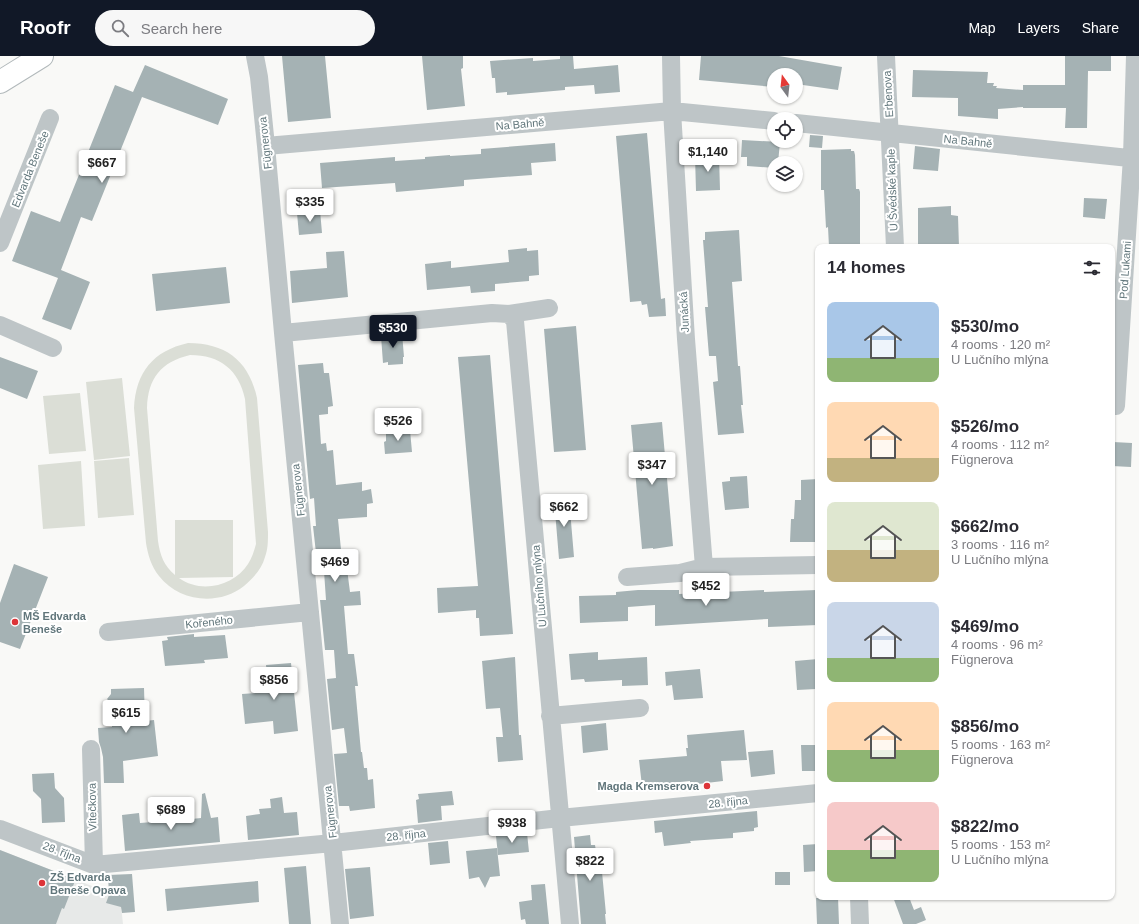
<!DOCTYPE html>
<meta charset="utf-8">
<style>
body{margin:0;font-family:Arial,sans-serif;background:#f7f7f7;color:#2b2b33;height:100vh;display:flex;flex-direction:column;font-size:15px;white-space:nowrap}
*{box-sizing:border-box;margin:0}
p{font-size:13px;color:#7c7c81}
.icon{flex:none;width:22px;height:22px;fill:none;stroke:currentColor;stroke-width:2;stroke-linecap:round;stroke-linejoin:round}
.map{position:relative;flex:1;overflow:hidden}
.details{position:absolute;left:815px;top:188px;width:300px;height:656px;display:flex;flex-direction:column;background:#fff;border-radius:8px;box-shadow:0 1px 3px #0004}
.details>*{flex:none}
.needle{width:26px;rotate:345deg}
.fabs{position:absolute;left:767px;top:12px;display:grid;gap:8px}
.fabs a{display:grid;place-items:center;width:36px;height:36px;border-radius:50%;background:#fff;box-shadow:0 1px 3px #0004;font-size:20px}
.price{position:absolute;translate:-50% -34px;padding:0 9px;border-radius:4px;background:#fff;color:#222;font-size:13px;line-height:26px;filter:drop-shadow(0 1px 2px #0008)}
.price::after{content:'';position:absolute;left:50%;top:24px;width:12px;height:9px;margin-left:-6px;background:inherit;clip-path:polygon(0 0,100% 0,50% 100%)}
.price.selected{background:#111827;color:#fff}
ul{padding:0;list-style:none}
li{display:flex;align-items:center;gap:12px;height:100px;padding:0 12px}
li span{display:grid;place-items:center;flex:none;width:112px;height:80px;border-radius:8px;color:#555}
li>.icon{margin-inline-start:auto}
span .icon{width:48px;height:48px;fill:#fffc;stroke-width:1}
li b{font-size:17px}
h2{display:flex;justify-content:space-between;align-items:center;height:48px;padding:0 12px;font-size:17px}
header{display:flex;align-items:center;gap:24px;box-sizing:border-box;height:56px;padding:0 20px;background:#111827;color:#fff}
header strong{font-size:19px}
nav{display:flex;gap:22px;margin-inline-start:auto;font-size:14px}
.search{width:280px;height:36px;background:#f7f7f7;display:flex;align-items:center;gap:10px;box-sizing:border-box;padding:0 14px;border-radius:22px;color:#7c7c81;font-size:15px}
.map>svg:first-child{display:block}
.built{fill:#e7e9e8}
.green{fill:#dbded6;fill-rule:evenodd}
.building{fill:#a5b2b4}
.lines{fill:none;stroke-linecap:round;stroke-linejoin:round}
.primary-casing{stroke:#b2b9bb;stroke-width:24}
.minor{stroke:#bec5c7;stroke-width:18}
.primary{stroke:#fff;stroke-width:22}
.poi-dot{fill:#dd3438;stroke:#fff;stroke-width:1.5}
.labels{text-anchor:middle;stroke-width:4;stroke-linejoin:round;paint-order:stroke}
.street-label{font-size:11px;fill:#61767b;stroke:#fff}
.poi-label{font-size:11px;font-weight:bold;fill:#61767b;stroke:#fff;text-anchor:start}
</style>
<header>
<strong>Roofr</strong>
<div class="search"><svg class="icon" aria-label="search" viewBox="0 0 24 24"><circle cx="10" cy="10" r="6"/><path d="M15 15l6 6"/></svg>Search here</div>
<nav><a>Map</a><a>Layers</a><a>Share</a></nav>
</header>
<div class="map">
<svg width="1139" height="868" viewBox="0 0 1139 868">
<rect width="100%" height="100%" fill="#f9f9f7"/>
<!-- built -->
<path class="built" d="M0,794L120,841L123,868H0Z"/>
<!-- green -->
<path class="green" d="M188,287C226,287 249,305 257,342L268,476C268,485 268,493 265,501C262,513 253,522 244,530C219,550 179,546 159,520C151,510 148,499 146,487L134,352C136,316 153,295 188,287ZM190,299C220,299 239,314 245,343L256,488C254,495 252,502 248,508C234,530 201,538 179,522L233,521V464H175V519C164,510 160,499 158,485L147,352C148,322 161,306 190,299Z
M122,322L130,400L94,404L86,326Z
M80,337L86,395L49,398L43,340Z
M129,402L134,459L98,462L94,405Z
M81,405L85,470L43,473L38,409Z"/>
<!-- building -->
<path class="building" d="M282,0H325L331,62L288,66Z
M422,0H463V12L461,13L465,50L427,54Z
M560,0H573L574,13L618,9L620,36L595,38L594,29L565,31V34L507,39V36L496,37L495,22H492L490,5L533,2V5L560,3Z
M701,0H779L842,11L838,34L796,28V19H774V31L699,24Z
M1065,0H1111V15H1088L1087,72H1065L1066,52H1023V51L998,53V63L958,60V42L912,41L913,14L988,16L987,27H994L993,30H997L996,32L1023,34V29H1065Z
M145,9L228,43L218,69L142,41L92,165L81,161L61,214L90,226L71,274L42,263L58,222L12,205L31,155L60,166L115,29L133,36Z
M647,77L661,243L665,242L666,260L649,261L647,248L642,249L641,245L630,246L616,80Z
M810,79L823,80L822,92L809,91Z
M742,84L780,86L778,107H774V112L747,110V101H741Z
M555,87L556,105L531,107L532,119L464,124V130L396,136L395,127L322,132L320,107L395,101V105L425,103V101L450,99V100L481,98V93Z
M915,90L940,93L938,115L913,113Z
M851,93V95H854L855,99L856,133H859L860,136V191H829L828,171L826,172L824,134H821V94Z
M719,99L720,134L696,135L695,100Z
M1084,142L1107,143L1105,163L1083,161Z
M951,150V159L958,160L959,191H918V152Z
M320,154L322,177L299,179L297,157Z
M739,174L742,225L732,226L738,310H740L743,349H741L744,377L718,379L713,326L718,325L716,300H709L705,251H708L703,184H705V176Z
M527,192V195L538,194L539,219L529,220V225L495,228V235L471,237L470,230L427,234L425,208L451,205V212L509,206L508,194Z
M344,195L348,241L292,247L290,215L327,212L326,196Z
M226,211L230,247L156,255L152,218Z
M576,270L586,394L554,396L544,273Z
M402,277L404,301H403V308L388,309V306L383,307L381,280Z
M490,299L513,578L480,580L479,562H476V554L438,557L437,532L478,530L458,301Z
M0,301L38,315L27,343L0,332Z
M323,307L324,317H329L333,350L328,351V358L319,359L321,388L326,387L327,395L333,394L336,429L362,426V435L371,433L373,447L367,448V461L338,463L343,514L347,513L350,536L360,535L361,549L344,550L348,598H354L358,630H355L361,696H362L364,712H367L368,724L373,723L375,752L350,755L349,750H339L334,698L347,697L344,672L332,674L327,623L336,622L334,594H325L320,544H326L324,515H318L313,470H316L314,442L310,443L298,309Z
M662,366L673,490L653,493V492L642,493L631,369Z
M410,374L412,396L385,398L384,386L386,385V376Z
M1113,386L1132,387L1131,411L1112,410Z
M747,420L749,452L725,454L722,426L730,425V421Z
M818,423V486H790L791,463H794L795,444H801V424Z
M569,442L574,501L559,503L554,443Z
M14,508L48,521L20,593L0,586V547Z
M638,534H679V538L764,534V536L817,534L818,569L768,571V563L655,570V549L628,551V565L580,567L579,540L616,539V536Z
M194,578V581L225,579L228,602L204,604L205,607L165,610L162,585L168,584L167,581Z
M598,596V604L647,601L648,629L622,630V624L585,626L584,623L571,624L569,598Z
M515,601L519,679H521L523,704L498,706L496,681H503L500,652L486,653L482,605Z
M818,603V628H815L816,633L797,634L795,605Z
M291,607L298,675L274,678L273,665L245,668L242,638L269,636L266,609Z
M700,613L703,642L674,644L672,629L666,630L665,616Z
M144,632L145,665L154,664L158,700L123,705L124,727H104L103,701L101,692L99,686L98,672L112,671L111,647L107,643L111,638V633Z
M606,667L608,694L583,697L581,670Z
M744,674L747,704L721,705L723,725L690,729V725L642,730L639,704L687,700L686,692H688L687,679Z
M801,689H818V715H802Z
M773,694L775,718L751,721L748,696Z
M54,717L55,732L64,742L65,766L42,767L41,743L33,735L32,718Z
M452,735L454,749L441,750L442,764L418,767L416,744L419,743L418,738Z
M205,737L211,762L218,761L220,786L125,795L122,759L139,757L140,767L153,766L154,767L201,762L202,738Z
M282,741L284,757L297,756L299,779L248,784L246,760L260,758L259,753L271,752L270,743Z
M757,755L758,771L754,772V775L733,777V782L690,785L691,787L664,790L662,776L655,777L654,765Z
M527,777L529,796L498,799L496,780Z
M590,779L591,789H595L596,795H600L606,858H605L606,868H581L574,781Z
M448,785L450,807L430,809L428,787Z
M818,788V815L804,816L803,789Z
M497,792L500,820L490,821L485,832L479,821L469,823L466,795Z
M0,794L59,817L75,825L64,853L62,852L56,868H0Z
M306,810L311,868H289L284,812Z
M370,811L374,860L350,863L345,813Z
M775,816H790V829H775Z
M132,818L135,856L122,857L121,851L106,847L109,839L108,819Z
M258,825L259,846L167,855L165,833Z
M545,828L549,868H526L525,863L521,864L519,846L532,844L531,829Z
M838,841L839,868H817L816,842Z
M893,841H909L914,854L921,851L926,864L916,868H903Z"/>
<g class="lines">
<defs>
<path id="primary" d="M0,26L42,0"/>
</defs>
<!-- primary casing -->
<use href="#primary" class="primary-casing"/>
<!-- minor -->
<path class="minor" d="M255,0L259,21L266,90L283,277L340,868
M671,0L672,55L686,283L704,511
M886,0L895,191
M796,67L1139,103
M266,90L672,55L774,65
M0,187L50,62
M509,258L515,265C534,466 551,667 570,868
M0,269L53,292
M283,277L492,257L509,258L549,252
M1116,350L1132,101L1135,0
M627,521L680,517L704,511L818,509
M108,576L310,556
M550,660L640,652
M91,693L94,809
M0,773L94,809L333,787L560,762L818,737
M859,841L860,868"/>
<!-- primary -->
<use href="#primary" class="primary"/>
</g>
<!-- markers -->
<g class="poi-dot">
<circle cx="15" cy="566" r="4"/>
<circle cx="707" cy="730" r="4"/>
<circle cx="42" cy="827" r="4"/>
</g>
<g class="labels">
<!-- street labels -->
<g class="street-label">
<text transform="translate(888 38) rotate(-93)" y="4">Erbenova</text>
<text transform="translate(520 68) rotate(-5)" y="4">Na Bahně</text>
<text transform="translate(968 85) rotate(6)" y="4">Na Bahně</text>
<text transform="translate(265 87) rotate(-96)" y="4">Fügnerova</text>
<text transform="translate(30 113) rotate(-68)" y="4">Edvarda Beneše</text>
<text transform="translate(892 134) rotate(-92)" y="4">U Švédské kaple</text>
<text transform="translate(1125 214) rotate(-86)" y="4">Pod Lukami</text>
<text transform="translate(684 256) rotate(-93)" y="4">Junácká</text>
<text transform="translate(298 434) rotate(-96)" y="4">Fügnerova</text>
<text transform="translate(539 530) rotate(-95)" y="4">U Lučního mlýna</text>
<text transform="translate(209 566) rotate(-6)" y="4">Kořeného</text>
<text transform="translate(728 746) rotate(-6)" y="4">28. října</text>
<text transform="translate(92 751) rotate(-91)" y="4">Vítečkova</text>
<text transform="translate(330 756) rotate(-96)" y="4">Fügnerova</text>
<text transform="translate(406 779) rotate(-6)" y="4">28. října</text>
<text transform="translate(62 796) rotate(21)" y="4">28. října</text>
</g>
<!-- poi labels -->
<g class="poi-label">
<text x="23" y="564">MŠ Edvarda<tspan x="23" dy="13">Beneše</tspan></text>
<text x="699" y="734" text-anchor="end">Magda Kremserova</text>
<text x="50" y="825">ZŠ Edvarda<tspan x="50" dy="13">Beneše Opava</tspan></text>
</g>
</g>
</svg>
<div class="fabs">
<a><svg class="needle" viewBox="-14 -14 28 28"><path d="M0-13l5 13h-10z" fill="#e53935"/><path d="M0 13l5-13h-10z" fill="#7c7c81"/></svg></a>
<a><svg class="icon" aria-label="locate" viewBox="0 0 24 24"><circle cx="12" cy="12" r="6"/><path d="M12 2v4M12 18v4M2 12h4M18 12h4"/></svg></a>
<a><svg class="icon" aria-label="layers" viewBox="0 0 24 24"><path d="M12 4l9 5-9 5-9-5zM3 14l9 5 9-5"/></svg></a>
</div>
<b class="price" style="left:708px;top:117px">$1,140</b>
<b class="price" style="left:102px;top:128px">$667</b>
<b class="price" style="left:310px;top:167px">$335</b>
<b class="price selected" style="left:393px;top:293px">$530</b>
<b class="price" style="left:398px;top:386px">$526</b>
<b class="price" style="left:652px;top:430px">$347</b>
<b class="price" style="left:564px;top:472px">$662</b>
<b class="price" style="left:335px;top:527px">$469</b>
<b class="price" style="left:706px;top:551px">$452</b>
<b class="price" style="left:274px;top:645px">$856</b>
<b class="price" style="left:126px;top:678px">$615</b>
<b class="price" style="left:171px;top:775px">$689</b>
<b class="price" style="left:512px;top:788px">$938</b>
<b class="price" style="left:590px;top:826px">$822</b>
<section class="details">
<h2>14 homes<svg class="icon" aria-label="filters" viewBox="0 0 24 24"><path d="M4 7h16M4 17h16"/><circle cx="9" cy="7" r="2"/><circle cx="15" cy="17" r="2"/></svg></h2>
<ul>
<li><span style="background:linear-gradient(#a9c7e8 70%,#8fb573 0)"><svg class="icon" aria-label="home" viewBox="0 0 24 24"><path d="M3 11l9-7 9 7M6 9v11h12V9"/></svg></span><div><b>$530/mo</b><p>4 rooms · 120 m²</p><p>U Lučního mlýna</p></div></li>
<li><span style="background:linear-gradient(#ffd9b3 70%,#c2b280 0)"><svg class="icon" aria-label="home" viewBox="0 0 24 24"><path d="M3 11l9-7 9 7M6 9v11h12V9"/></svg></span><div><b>$526/mo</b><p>4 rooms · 112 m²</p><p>Fügnerova</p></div></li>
<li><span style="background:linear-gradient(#dfe7d0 60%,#c2b280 0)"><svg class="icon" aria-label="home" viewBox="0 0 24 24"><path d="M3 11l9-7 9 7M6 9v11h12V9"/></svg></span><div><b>$662/mo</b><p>3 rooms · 116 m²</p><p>U Lučního mlýna</p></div></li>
<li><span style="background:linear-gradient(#c9d6e8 70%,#8fb573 0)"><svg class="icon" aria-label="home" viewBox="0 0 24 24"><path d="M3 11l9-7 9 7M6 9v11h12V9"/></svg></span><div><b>$469/mo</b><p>4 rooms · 96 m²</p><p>Fügnerova</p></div></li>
<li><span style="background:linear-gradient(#ffd9b3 60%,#8fb573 0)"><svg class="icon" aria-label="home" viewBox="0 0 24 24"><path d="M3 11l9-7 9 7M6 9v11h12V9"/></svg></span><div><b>$856/mo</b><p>5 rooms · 163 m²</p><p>Fügnerova</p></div></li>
<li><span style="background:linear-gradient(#f6c9c9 60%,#8fb573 0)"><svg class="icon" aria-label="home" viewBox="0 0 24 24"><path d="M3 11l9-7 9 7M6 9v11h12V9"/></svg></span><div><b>$822/mo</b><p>5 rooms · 153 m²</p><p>U Lučního mlýna</p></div></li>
</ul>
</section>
</div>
